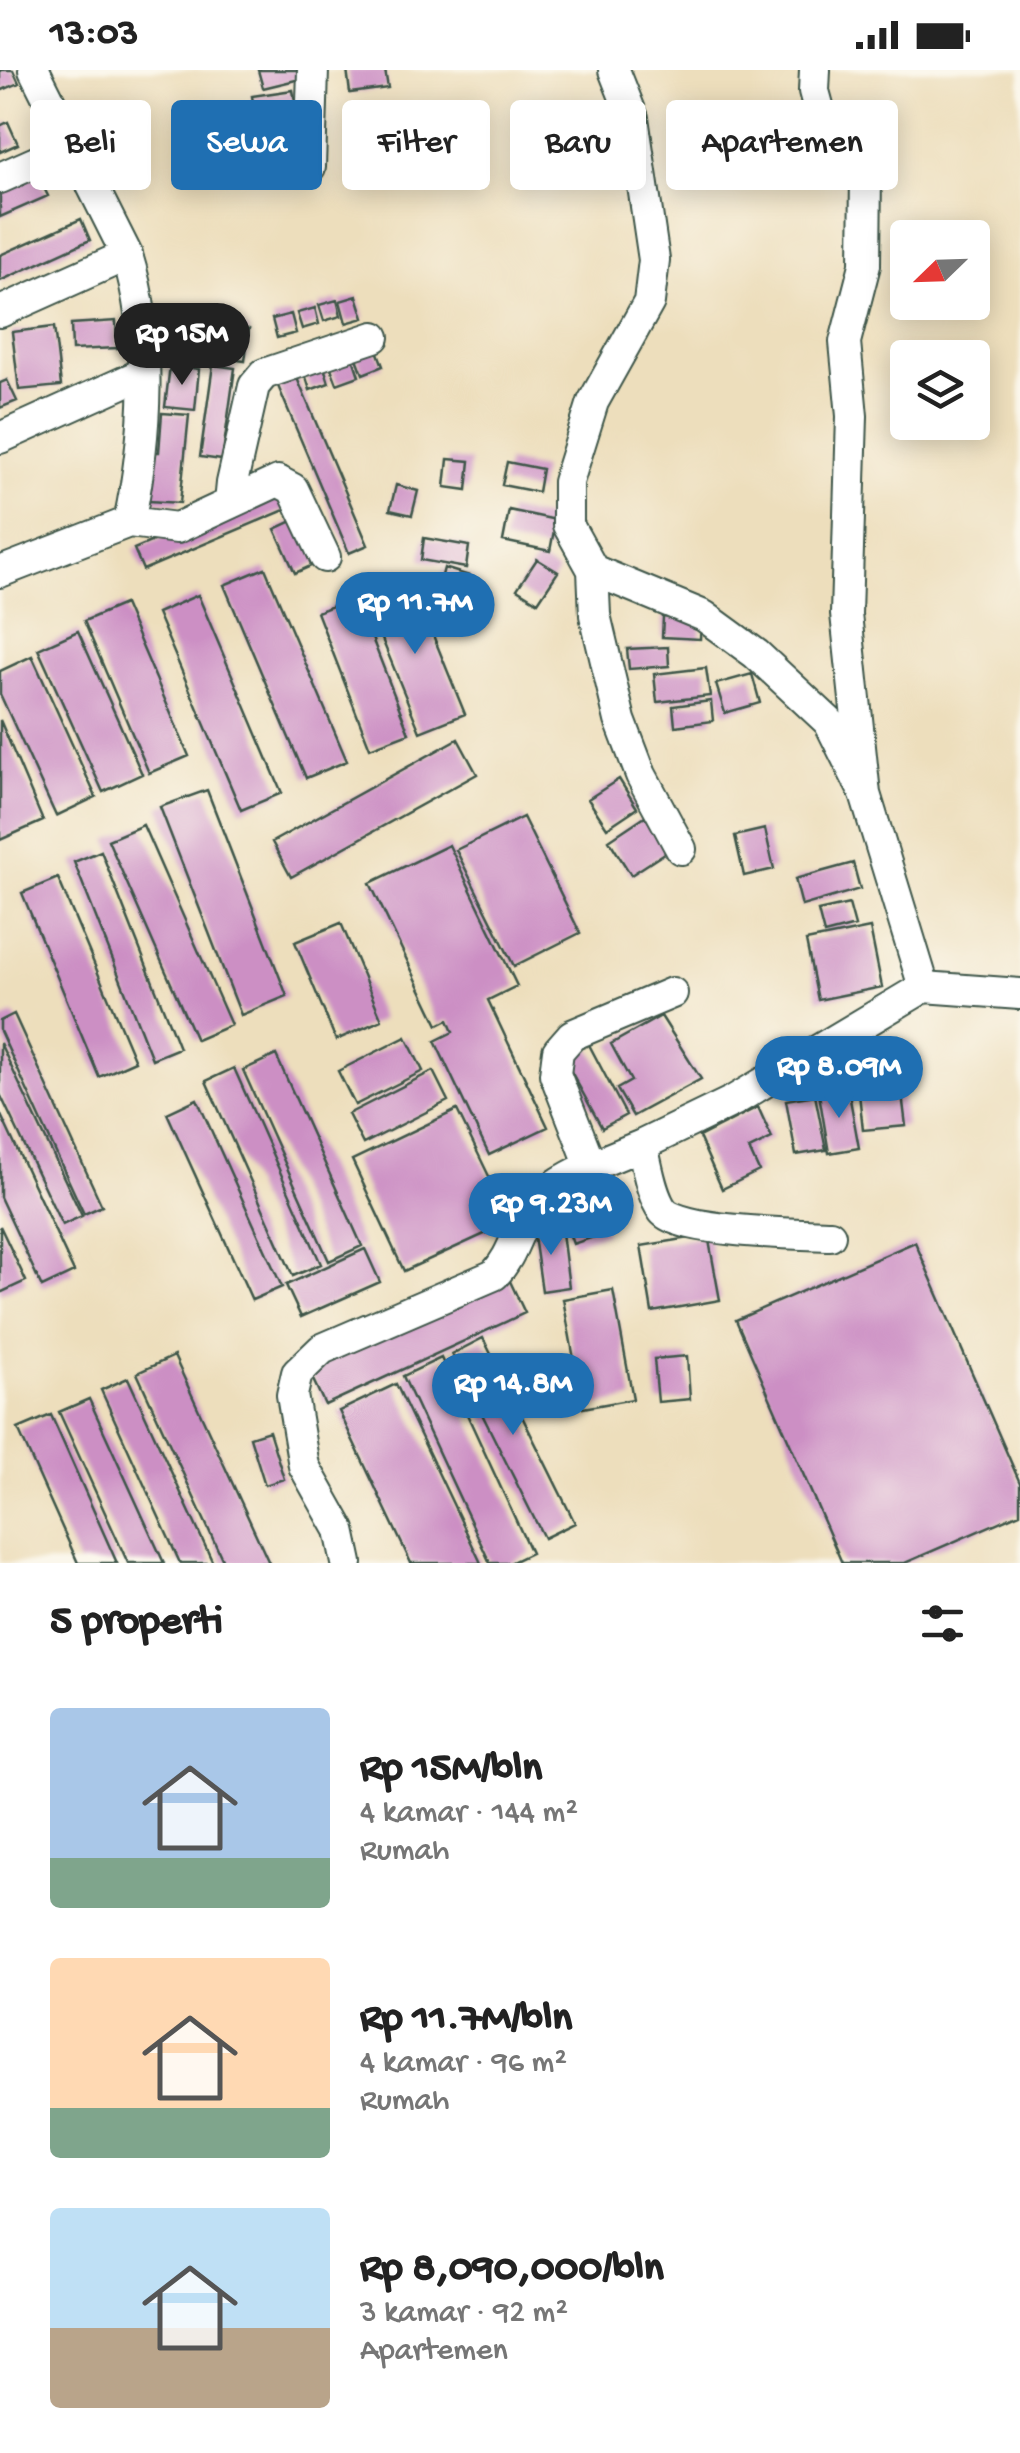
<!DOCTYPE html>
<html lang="id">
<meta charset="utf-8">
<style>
body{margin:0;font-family:"Gochi Hand",sans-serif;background:#f2f2f2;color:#222;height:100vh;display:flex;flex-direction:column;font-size:38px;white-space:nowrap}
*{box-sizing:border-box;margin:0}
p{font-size:32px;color:#767676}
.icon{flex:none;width:55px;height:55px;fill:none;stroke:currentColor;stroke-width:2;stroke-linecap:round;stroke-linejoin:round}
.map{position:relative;height:1493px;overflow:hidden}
.drawer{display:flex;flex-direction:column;background:#fff;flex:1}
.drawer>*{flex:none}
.top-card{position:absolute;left:30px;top:30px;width:960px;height:90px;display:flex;gap:20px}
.needle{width:65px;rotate:247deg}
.controls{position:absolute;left:890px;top:150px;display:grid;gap:20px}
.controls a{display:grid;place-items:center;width:100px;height:100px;border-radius:10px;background:#fff;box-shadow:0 5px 25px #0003;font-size:50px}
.price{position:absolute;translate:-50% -85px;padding:0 22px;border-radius:35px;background:#1f6fb2;color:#fff;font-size:32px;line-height:65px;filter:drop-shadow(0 2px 5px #0008)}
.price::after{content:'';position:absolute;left:50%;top:60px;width:30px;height:22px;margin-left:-15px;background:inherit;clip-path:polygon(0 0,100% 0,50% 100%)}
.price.current{background:#222;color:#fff}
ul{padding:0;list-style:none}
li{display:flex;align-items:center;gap:30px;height:250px;padding:0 50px}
li span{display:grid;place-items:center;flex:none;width:280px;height:200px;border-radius:10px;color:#555}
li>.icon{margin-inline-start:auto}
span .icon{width:120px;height:120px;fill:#fffc;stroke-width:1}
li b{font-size:42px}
h2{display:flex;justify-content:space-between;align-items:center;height:120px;padding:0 50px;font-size:42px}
.chip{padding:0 35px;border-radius:10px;background:#fff;box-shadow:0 5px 25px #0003;font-size:35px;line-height:90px}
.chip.current{background:#1f6fb2;color:#fff}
.status{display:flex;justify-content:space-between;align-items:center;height:70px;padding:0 50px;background:#fff;direction:ltr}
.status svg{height:28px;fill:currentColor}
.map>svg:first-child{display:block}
.building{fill:#cc8fc4}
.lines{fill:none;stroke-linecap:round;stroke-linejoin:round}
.minor-casing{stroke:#3e5548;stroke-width:34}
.minor{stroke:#fff;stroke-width:30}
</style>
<div class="status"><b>13:03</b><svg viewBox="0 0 49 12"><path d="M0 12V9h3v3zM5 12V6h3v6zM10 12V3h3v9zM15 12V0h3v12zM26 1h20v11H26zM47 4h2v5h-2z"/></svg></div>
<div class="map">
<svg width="1020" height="1493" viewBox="0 0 1020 1493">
<rect width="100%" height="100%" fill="#fbf7ec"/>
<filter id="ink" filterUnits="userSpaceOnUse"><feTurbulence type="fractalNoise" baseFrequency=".01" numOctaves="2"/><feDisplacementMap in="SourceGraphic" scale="20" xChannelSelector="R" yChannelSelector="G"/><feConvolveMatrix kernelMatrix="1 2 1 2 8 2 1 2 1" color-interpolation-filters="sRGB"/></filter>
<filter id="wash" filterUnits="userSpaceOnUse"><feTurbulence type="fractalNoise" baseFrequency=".0048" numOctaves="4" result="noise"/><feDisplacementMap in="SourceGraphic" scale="40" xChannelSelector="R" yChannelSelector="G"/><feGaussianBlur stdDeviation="2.25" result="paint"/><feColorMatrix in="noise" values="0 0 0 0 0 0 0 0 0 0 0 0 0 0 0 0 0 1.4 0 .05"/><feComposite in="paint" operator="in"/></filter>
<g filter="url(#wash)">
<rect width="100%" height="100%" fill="#eddebc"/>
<g id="blocks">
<!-- building -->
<path class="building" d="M0,0H13L19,13L0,21Z
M258,0H298L300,9L263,18Z
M347,0H385L388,18L350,23Z
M293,20L296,38L255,44L252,26Z
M277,47L280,85L252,86L250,48Z
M8,52L18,74L0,82V56Z
M37,104L48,126L0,147V121Z
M81,149L90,170L0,211V185Z
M357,226L364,248L346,253L340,231Z
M337,230L341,246L324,251L319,235Z
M315,238L319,254L302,259L297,243Z
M291,244L296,263L277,268L272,249Z
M180,249L206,254L199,293L173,289Z
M116,251L117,278L72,280L71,254Z
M211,254L249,259L245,291L208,286Z
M54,257L61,316L19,320L12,262Z
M374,272L383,296L363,304L354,280Z
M351,282L359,306L337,314L328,290Z
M323,294L329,313L310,320L304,301Z
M170,295L199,299L195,340L165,337Z
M213,295L235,298L222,390L200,387Z
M294,301L368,475L349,483L275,309Z
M7,310L17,331L0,338V313Z
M162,343L189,345L180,433L149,431L152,382H159Z
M448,389L470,391L467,420L445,417Z
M507,392L542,399L538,422L502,415Z
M396,415L418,421L412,445L390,440Z
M278,418L287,439L143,500L134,479Z
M509,440L556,450L550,481L503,471Z
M301,447L320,492L295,503L275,459Z
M424,468L469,476L466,498L421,490Z
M537,489L558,502L538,532L517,519Z
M265,498L347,691L306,708L224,515Z
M444,498L473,507L467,525L439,517Z
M411,511L465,644L420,662L366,530Z
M198,525L282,723L241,740L157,543Z
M356,527L409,663L370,678L317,542Z
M124,534L189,686L149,703L84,551Z
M663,547L701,549L700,569L662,567Z
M78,561L142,704L103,722L38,579Z
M668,577L669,596L629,599L627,579Z
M32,586L96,727L56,746L0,624V601Z
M706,598L710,626L657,632L654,604Z
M752,604L760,633L725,643L716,614Z
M711,631L713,651L675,656L673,636Z
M0,650L43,751L0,770Z
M458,669L477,704L291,807L272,772Z
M619,709L637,738L607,758L588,729Z
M207,720L287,926L241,945L160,737Z
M645,746L668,781L631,805L609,770Z
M523,747L580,863L514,896L456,780Z
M143,755L231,955L196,970L108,770Z
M765,759L774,799L744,806L735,766Z
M449,775L517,916L488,930L548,1057L489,1085L435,971L453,962L448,950L438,955L370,813Z
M101,781L179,978L152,989L74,792Z
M853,793L860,819L802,836L795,809Z
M58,808L135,991L99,1007L22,823Z
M849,834L855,856L824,864L818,841Z
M341,853L382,950L336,970L295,872Z
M870,858L882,917L818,930L806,871Z
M14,944L102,1136L84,1144L0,961V951Z
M661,946L701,1009L633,1046L617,1019L631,1011L611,974Z
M406,967L423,1001L355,1035L338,1001Z
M586,969L626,1045L602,1058L561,983Z
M0,973L82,1146L62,1155L0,1024Z
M276,985L362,1176L329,1191L243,1000Z
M234,998L321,1194L293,1206L206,1011Z
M899,1000L906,1056L863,1060L857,1005Z
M433,1001L448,1031L363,1074L348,1044Z
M848,1018L859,1078L829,1083L819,1024Z
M815,1025L826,1080L796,1085L786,1030Z
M197,1029L282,1217L252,1230L167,1043Z
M758,1037L772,1068L749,1079L759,1101L722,1119L699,1067Z
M457,1040L500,1129L491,1161L404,1201L352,1090Z
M0,1043L74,1202L42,1217L0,1127Z
M595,1132L606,1163L573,1174L562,1144Z
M561,1155L569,1217L542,1221L533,1159Z
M0,1156L26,1211L0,1223Z
M708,1165L720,1230L652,1242L641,1176Z
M915,1172L1020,1413V1443L905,1493H842L736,1250Z
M365,1179L380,1212L301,1247L286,1215Z
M508,1207L525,1243L325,1335L308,1299Z
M613,1220L633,1329L583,1338L563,1229Z
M483,1268L575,1453L544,1468L452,1284Z
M174,1286L269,1493H224L137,1303Z
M687,1286L690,1329L658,1332L654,1289Z
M441,1288L531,1483L510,1493H490L403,1306Z
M128,1308L213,1493H180L101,1320Z
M396,1314L481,1493H411L339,1341Z
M89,1329L164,1493H128L59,1342Z
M51,1345L117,1493H78L18,1359Z
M269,1361L284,1409L265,1415L250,1367Z"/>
</g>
</g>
<g filter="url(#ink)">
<use href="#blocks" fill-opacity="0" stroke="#3e5548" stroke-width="2.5"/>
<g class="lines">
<defs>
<path id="minor" d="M34,0L127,185C153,268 147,367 129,452
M614,0L633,48L654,190L649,232L593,332L568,412V455L593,500L595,545L620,650L641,705L681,779
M815,0L814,21L820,43L855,79L866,103L865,195L845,272L852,346L846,544L865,724
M310,97L313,0
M0,108L72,76
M0,242L127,185
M0,368L144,303
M230,433L232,413L254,316L264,304L374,267
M593,500L704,546L756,584L829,652L865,724L924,917
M0,502L129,452L177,458L278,411L293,419L325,487
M642,1075L591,1096L555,1004L558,981L572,965L672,923
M830,1165C800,1164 680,1162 663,1141C651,1125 647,1094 642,1075L733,1031L924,917L1020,924
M347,1493L340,1460L304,1396L292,1325L297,1303L322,1279L494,1205C514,1185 517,1158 533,1136C545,1119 573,1104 591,1096"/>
</defs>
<!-- minor casing -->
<use href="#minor" class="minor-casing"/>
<!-- minor -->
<use href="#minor" class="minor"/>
</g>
</g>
</svg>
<div class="controls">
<a><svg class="needle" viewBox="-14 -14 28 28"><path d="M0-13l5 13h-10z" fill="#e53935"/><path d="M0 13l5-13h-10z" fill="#767676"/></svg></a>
<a><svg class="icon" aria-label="layers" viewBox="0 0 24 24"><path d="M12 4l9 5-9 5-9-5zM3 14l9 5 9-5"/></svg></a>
</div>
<b class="price current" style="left:182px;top:318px">Rp 15M</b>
<b class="price" style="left:415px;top:587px">Rp 11.7M</b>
<b class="price" style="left:839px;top:1051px">Rp 8.09M</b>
<b class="price" style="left:551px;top:1188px">Rp 9.23M</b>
<b class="price" style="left:513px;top:1368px">Rp 14.8M</b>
<div class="top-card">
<a class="chip">Beli</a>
<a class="chip current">Sewa</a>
<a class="chip">Filter</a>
<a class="chip">Baru</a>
<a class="chip">Apartemen</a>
</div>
</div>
<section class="drawer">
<h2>5 properti<svg class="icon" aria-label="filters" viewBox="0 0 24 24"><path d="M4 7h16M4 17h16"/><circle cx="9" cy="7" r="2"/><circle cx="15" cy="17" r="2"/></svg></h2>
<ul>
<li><span style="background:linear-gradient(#a9c7e8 75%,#7fa58c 0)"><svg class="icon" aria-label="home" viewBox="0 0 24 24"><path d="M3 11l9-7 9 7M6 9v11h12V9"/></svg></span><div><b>Rp 15M/bln</b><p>4 kamar · 144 m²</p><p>Rumah</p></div></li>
<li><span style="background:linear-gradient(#ffd9b3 75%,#7fa58c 0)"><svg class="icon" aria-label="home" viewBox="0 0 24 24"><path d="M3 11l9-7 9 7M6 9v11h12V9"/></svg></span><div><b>Rp 11.7M/bln</b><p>4 kamar · 96 m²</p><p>Rumah</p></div></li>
<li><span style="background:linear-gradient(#bfe0f5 60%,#b9a48a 0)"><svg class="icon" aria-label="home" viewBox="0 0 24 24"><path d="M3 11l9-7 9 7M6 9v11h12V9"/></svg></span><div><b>Rp 8,090,000/bln</b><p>3 kamar · 92 m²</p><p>Apartemen</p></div></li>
</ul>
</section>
